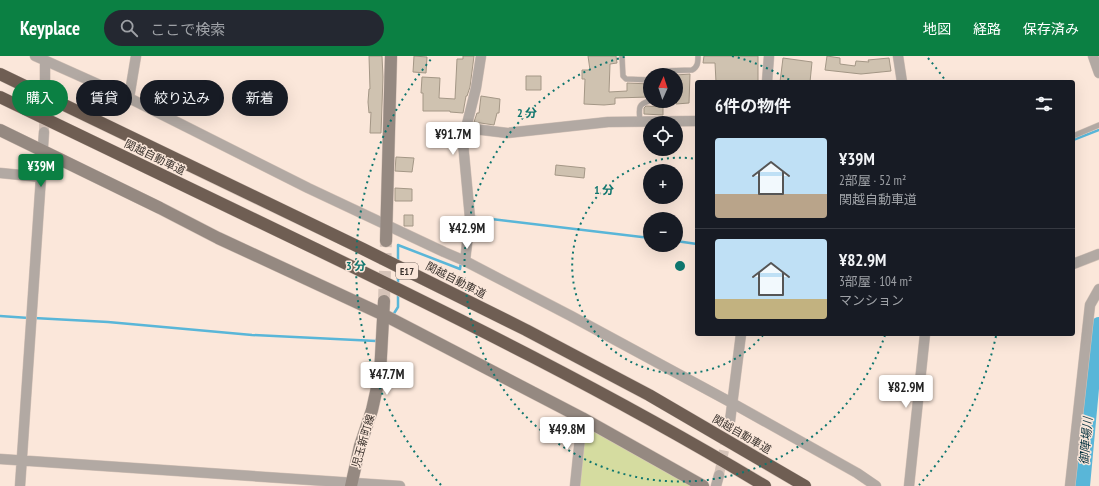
<!DOCTYPE html>
<html lang="ja">
<meta charset="utf-8">
<style>
body{margin:0;font-family:"PT Sans Narrow","Noto Sans JP",sans-serif;background:#242831;color:#f1f3f6;height:100vh;display:flex;flex-direction:column;font-size:15px;white-space:nowrap}
*{box-sizing:border-box;margin:0}
p{font-size:13px;color:#9ea1a6}
.icon{flex:none;width:22px;height:22px;fill:none;stroke:currentColor;stroke-width:2;stroke-linecap:round;stroke-linejoin:round}
.map{position:relative;flex:1;overflow:hidden}
.drawer{position:absolute;left:695px;top:24px;width:380px;height:256px;display:flex;flex-direction:column;background:#171b24;border-radius:4px;box-shadow:0 4px 16px #0002}
.drawer>*{flex:none}
.guide{position:absolute;left:12px;top:24px;width:380px;height:36px;display:flex;gap:8px}
.needle{width:26px;rotate:3deg}
.fabs{position:absolute;left:643px;top:12px;display:grid;gap:8px}
.fabs a{display:grid;place-items:center;width:40px;height:40px;border-radius:50%;background:#171b24;box-shadow:0 4px 16px #0002;font-size:20px}
.price{position:absolute;translate:-50% -34px;padding:0 9px;border-radius:4px;background:#fff;color:#222;font-size:13px;line-height:26px;filter:drop-shadow(0 1px 2px #0008)}
.price::after{content:'';position:absolute;left:50%;top:24px;width:12px;height:9px;margin-left:-6px;background:inherit;clip-path:polygon(0 0,100% 0,50% 100%)}
.price.on{background:#0b8043;color:#fff}
ul{padding:0;list-style:none}
li{display:flex;align-items:center;gap:12px;height:100px;padding:0 20px}
li+li{border-top:1px solid #363941}
li span{display:grid;place-items:center;flex:none;width:112px;height:80px;border-radius:4px;color:#555}
li>.icon{margin-inline-start:auto}
span .icon{width:48px;height:48px;fill:#fffc;stroke-width:1}
li b{font-size:17px}
h2{display:flex;justify-content:space-between;align-items:center;height:48px;padding:0 20px;font-size:17px}
.tag{padding:0 14px;border-radius:18px;background:#171b24;box-shadow:0 4px 16px #0002;font-size:14px;line-height:36px}
.tag.on{background:#0b8043;color:#fff}
header{display:flex;align-items:center;gap:24px;box-sizing:border-box;height:56px;padding:0 20px;background:#0b8043;color:#fff}
header strong{font-size:19px}
nav{display:flex;gap:22px;margin-inline-start:auto;font-size:14px}
.search{width:280px;height:36px;background:#242831;display:flex;align-items:center;gap:10px;box-sizing:border-box;padding:0 14px;border-radius:22px;color:#9ea1a6;font-size:15px}
.map>svg:first-child{display:block}
.green{fill:#d5dca0}
.lines{fill:none;stroke-linecap:round;stroke-linejoin:round}
.stream{stroke:#59b6d8;stroke-width:2.5}
.river{stroke:#59b6d8;stroke-width:16}
.building{fill:#cfc2b0;stroke:#a49786}
.street-tunnel{stroke:#d5c3b8;stroke-width:10;stroke-dasharray:10 5;stroke-linecap:butt}
.secondary-tunnel{stroke:#d5c3b8;stroke-width:12;stroke-dasharray:12 6;stroke-linecap:butt}
.lane-casing{stroke:#d5c3b8;stroke-width:6}
.street-casing{stroke:#d5c3b8;stroke-width:11}
.secondary-casing{stroke:#d5c3b8;stroke-width:13}
.highway-casing{stroke:#d5c3b8;stroke-width:13}
.lane{stroke:#b2a9a3;stroke-width:5}
.street{stroke:#b2a9a3;stroke-width:10}
.secondary{stroke:#958981;stroke-width:12}
.highway{stroke:#6f5e53;stroke-width:12}
.ring{fill:none;stroke:#0f766e;stroke-width:2;stroke-dasharray:2 4}
.labels{text-anchor:middle;stroke-width:3;stroke-linejoin:round;paint-order:stroke}
.shield{fill:#fbe7da;stroke:#756962;stroke-width:1}
.shield-label{font-size:10px;font-weight:bold;fill:#3b332e}
.street-label{font-size:11px;fill:#3b332e;stroke:#fbe7da}
.water-label{font-size:12px;font-style:italic;fill:#093543;stroke:#fbe7da}
.centre{fill:#0f766e;stroke:#fbe7da;stroke-width:2}
.ring-label{font-size:12px;text-anchor:middle;font-weight:bold;fill:#0f766e;stroke:#fbe7da;stroke-width:3;stroke-linejoin:round;paint-order:stroke}
</style>
<header>
<strong>Keyplace</strong>
<div class="search"><svg class="icon" aria-label="search" viewBox="0 0 24 24"><circle cx="10" cy="10" r="6"/><path d="M15 15l6 6"/></svg>ここで検索</div>
<nav><a>地図</a><a>経路</a><a>保存済み</a></nav>
</header>
<div class="map">
<svg width="1099" height="430" viewBox="0 0 1099 430">
<rect width="100%" height="100%" fill="#fbe7da"/>
<!-- green -->
<path class="green" d="M585,367L692,430H580Z"/>
<g class="lines">
<!-- stream -->
<path class="stream" d="M1073,84L1099,74
M473,164L475,161L650,182
M676,185L697,188
M398,206V189L460,213L461,206
M398,228V215
M393,259L398,251V237
M0,260L29,262
M34,262L108,266L252,279L376,285L377,283"/>
<!-- river -->
<path class="river" d="M1082,430L1095,289L1099,269"/>
</g>
<!-- building -->
<path class="building" d="M369,0H382L383,21L381,77H370L371,56L369,57L368,46L369,33H370Z
M414,0L427,1L426,17L413,16Z
M463,0H474L470,31L467,40H466L463,57L450,56V55H423V37H421L422,21L440,22L439,42L455,43L457,3H463Z
M588,0H616L617,7L610,8L609,36L627,35V27L650,28L649,41L615,42V48L604,49L584,48L585,23H582V14H590Z
M704,0H758V26H716L715,7H703Z
M827,0L840,2V8L855,10L856,5L869,6L868,4L889,2L891,15L861,18L825,14Z
M783,2L812,6L810,26H780Z
M690,18L689,47L676,48V19Z
M526,20H541V34H526Z
M481,40L500,43L499,57H497L494,69L474,66L477,57H479Z
M646,50L663,51V59L644,58V52Z
M396,101L414,102L412,116L395,115Z
M556,109L585,112L584,122L555,119Z
M395,132L412,133V145H395Z
M404,159H413V170H404Z"/>
<g class="lines">
<!-- street-tunnel -->
<path class="street-tunnel" d="M44,76L45,25
M719,419L730,365"/>
<!-- secondary-tunnel -->
<path class="secondary-tunnel" d="M384,245L386,185"/>
<defs>
<path id="lane" d="M622,0L623,20L626,23L650,24
M659,19L661,15L692,14C698,11 698,6 698,0
M640,65C639,53 637,48 650,45
M1073,80L1099,69"/>
<path id="street" d="M35,0L129,42L308,132L444,196L465,205L571,260L732,347L857,417L876,430
M898,0L902,26
M1093,0L1099,17
M45,25V5
M767,26L769,0
M129,42L136,0
M466,72L507,77L608,66L697,65
M0,117L41,121L44,76
M465,205L470,162L463,87L466,72L476,32L481,0
M1073,208L1099,198
M730,365L741,278
M0,403L400,430
M20,430L41,121
M575,430L582,362
M716,430L719,419
M909,430L925,278
M1070,430L1090,249L1099,233"/>
<path id="secondary" d="M0,74L160,152L218,182L384,259L582,362L703,430
M386,185L391,0
M351,430L360,390L372,354L380,318L384,245"/>
<path id="highway" d="M0,18L363,193L526,274L649,339L805,430
M0,41C98,88 197,136 295,183C455,260 614,339 765,430"/>
</defs>
<!-- lane casing -->
<use href="#lane" class="lane-casing"/>
<!-- street casing -->
<use href="#street" class="street-casing"/>
<!-- secondary casing -->
<use href="#secondary" class="secondary-casing"/>
<!-- highway casing -->
<use href="#highway" class="highway-casing"/>
<!-- lane -->
<use href="#lane" class="lane"/>
<!-- street -->
<use href="#street" class="street"/>
<!-- secondary -->
<use href="#secondary" class="secondary"/>
<!-- highway -->
<use href="#highway" class="highway"/>
</g>
<!-- distance rings -->
<g class="ring">
<path d="M763 279A108 108 0 1 1 697 103"/>
<path d="M885 279A216 216 0 1 1 628 0M732 0A216 216 0 0 1 793 26"/>
<path d="M996 280A324 324 0 0 1 919 429M441 429A324 324 0 0 1 432 2M928 2A324 324 0 0 1 945 24"/>
</g>
<g class="labels">
<!-- shield labels -->
<rect class="shield" x="396" y="207" width="22" height="16" rx="3"/>
<g class="shield-label">
<text x="407" y="219">E17</text>
</g>
<!-- street labels -->
<g class="street-label">
<text transform="translate(155 101) rotate(26)" y="4">関越自動車道</text>
<text transform="translate(456 224) rotate(27)" y="4">関越自動車道</text>
<text transform="translate(742 378) rotate(30)" y="4">関越自動車道</text>
<text transform="translate(363 385) rotate(-74)" y="4">児玉新町線</text>
</g>
<!-- water labels -->
<g class="water-label">
<text transform="translate(1086 385) rotate(-85)" y="4">御陣場川</text>
</g>
</g>
<circle cx="680" cy="210" r="6" class="centre"/>
<g class="ring-label">
<text x="527" y="61">2 分</text>
<text x="604" y="138">1 分</text>
<text x="356" y="214">3 分</text>
</g>
</svg>
<div class="fabs">
<a><svg class="needle" viewBox="-14 -14 28 28"><path d="M0-13l5 13h-10z" fill="#e53935"/><path d="M0 13l5-13h-10z" fill="#9ea1a6"/></svg></a>
<a><svg class="icon" aria-label="locate" viewBox="0 0 24 24"><circle cx="12" cy="12" r="6"/><path d="M12 2v4M12 18v4M2 12h4M18 12h4"/></svg></a>
<a>+</a>
<a>−</a>
</div>
<b class="price" style="left:453px;top:100px">¥91.7M</b>
<b class="price on" style="left:41px;top:132px">¥39M</b>
<b class="price" style="left:467px;top:194px">¥42.9M</b>
<b class="price" style="left:387px;top:340px">¥47.7M</b>
<b class="price" style="left:906px;top:353px">¥82.9M</b>
<b class="price" style="left:567px;top:395px">¥49.8M</b>
<div class="guide">
<a class="tag on">購入</a>
<a class="tag">賃貸</a>
<a class="tag">絞り込み</a>
<a class="tag">新着</a>
</div>
<section class="drawer">
<h2>6件の物件<svg class="icon" aria-label="filters" viewBox="0 0 24 24"><path d="M4 7h16M4 17h16"/><circle cx="9" cy="7" r="2"/><circle cx="15" cy="17" r="2"/></svg></h2>
<ul>
<li><span style="background:linear-gradient(#bfe0f5 70%,#b9a48a 0)"><svg class="icon" aria-label="home" viewBox="0 0 24 24"><path d="M3 11l9-7 9 7M6 9v11h12V9"/></svg></span><div><b>¥39M</b><p>2部屋 · 52 m²</p><p>関越自動車道</p></div></li>
<li><span style="background:linear-gradient(#bfe0f5 75%,#c2b280 0)"><svg class="icon" aria-label="home" viewBox="0 0 24 24"><path d="M3 11l9-7 9 7M6 9v11h12V9"/></svg></span><div><b>¥82.9M</b><p>3部屋 · 104 m²</p><p>マンション</p></div></li>
</ul>
</section>
</div>
